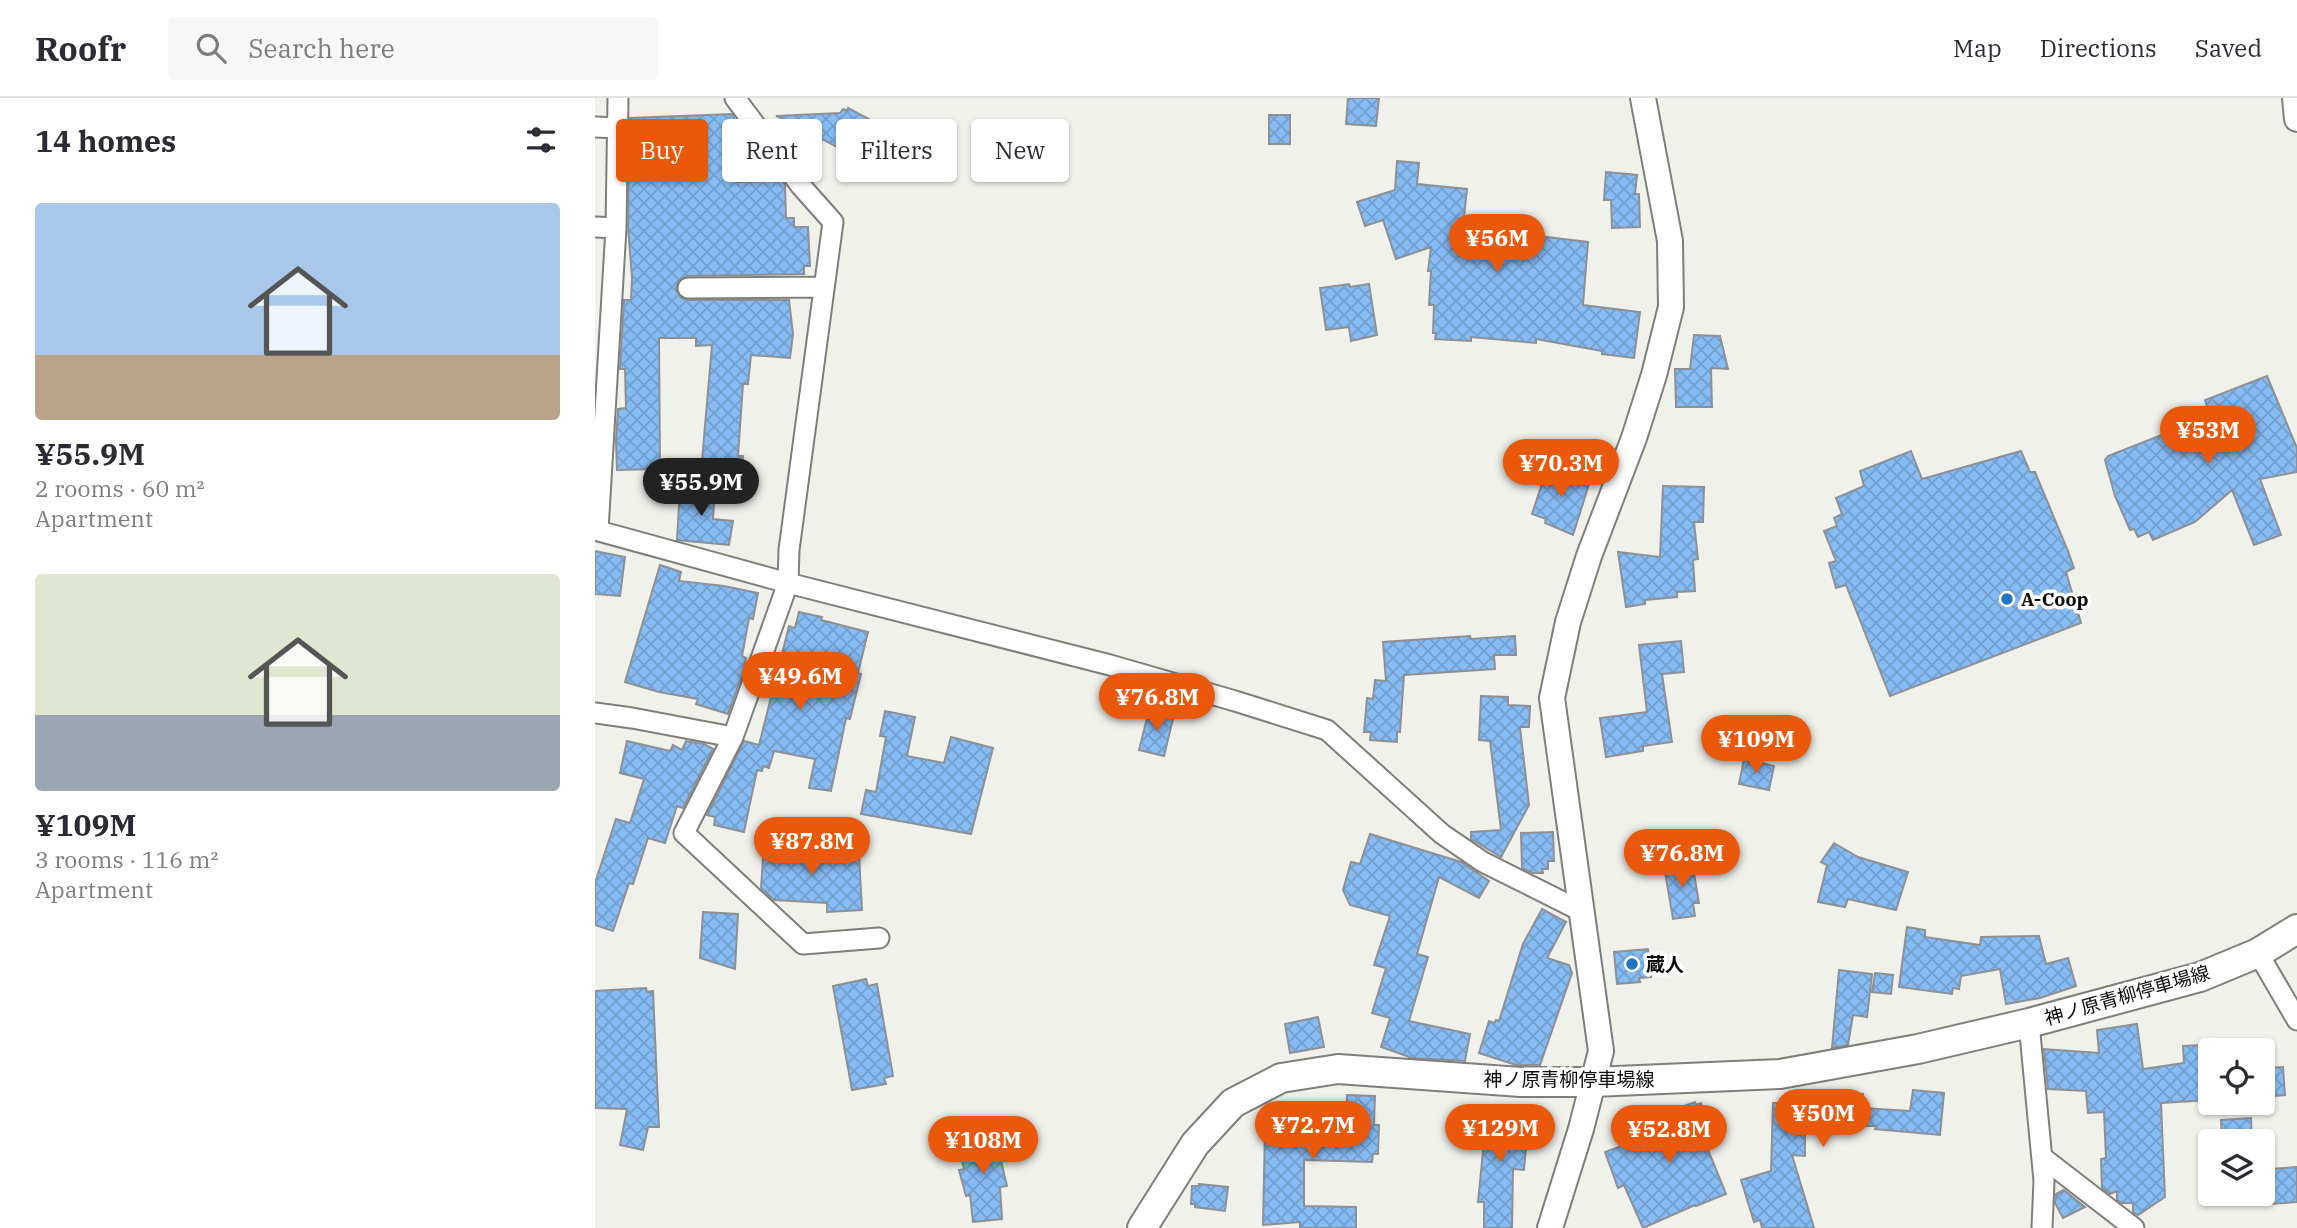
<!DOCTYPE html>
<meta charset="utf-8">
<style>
body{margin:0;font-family:"IBM Plex Serif","Noto Sans JP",serif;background:#f7f7f7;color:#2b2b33;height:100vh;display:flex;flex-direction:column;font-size:26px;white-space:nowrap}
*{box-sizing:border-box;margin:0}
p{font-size:23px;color:#7c7c81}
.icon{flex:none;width:38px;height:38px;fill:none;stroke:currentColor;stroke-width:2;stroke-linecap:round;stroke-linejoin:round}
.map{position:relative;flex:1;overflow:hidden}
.drawer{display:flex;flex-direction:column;background:#fff;width:595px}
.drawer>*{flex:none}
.hud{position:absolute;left:21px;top:21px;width:665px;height:63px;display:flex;gap:14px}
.tools{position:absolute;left:1603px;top:940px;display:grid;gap:14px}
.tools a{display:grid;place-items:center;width:77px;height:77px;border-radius:7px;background:#fff;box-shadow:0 2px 5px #0004;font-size:35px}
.price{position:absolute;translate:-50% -60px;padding:0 16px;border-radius:24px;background:#ea580c;color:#fff;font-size:23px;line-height:46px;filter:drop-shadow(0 2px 4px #0008)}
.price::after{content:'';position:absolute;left:50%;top:42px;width:21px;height:16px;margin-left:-10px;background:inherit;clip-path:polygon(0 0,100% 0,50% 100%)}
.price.current{background:#222;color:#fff}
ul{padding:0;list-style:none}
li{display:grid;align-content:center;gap:14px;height:371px;padding:0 35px}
li span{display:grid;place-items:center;height:217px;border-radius:7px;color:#555}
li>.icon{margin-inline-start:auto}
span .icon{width:126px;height:126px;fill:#fffc;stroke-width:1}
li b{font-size:30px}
h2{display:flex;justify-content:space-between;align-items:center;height:84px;padding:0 35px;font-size:30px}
.pill{padding:0 24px;border-radius:7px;background:#fff;box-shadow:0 2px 5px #0004;font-size:24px;line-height:63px}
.pill.current{background:#ea580c;color:#fff}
header{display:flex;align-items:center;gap:42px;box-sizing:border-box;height:98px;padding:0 35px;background:#fff;border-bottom:2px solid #e1e1e2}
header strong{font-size:33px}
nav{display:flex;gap:38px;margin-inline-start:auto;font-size:24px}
.search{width:490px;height:63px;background:#f7f7f7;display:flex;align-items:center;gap:18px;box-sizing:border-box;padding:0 24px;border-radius:7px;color:#7c7c81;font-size:26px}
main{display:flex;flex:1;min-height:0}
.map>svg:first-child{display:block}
.building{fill:url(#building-cross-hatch);stroke:#8d9094;stroke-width:2}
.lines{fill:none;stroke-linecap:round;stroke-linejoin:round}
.minor-casing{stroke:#7e7e7a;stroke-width:23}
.tertiary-casing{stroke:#7e7e7a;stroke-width:28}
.secondary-casing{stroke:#7e7e7a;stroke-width:32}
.minor{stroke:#fff;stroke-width:19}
.tertiary{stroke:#fff;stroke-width:24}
.secondary{stroke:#fff;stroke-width:28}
.poi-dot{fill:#1d75c3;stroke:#fff;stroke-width:2.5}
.labels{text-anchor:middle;stroke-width:7;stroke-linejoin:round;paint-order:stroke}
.poi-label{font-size:19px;font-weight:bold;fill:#0c0c0b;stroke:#fff;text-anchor:start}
.street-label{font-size:19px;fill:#0c0c0b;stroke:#fff}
</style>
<header>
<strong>Roofr</strong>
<div class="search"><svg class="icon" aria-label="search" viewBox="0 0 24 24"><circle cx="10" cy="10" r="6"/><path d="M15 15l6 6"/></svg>Search here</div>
<nav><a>Map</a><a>Directions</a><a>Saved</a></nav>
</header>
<main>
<section class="drawer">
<h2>14 homes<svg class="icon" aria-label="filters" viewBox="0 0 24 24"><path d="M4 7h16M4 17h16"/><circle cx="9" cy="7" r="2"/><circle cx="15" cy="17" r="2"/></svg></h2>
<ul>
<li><span style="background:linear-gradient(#a9c7e8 70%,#b9a48a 0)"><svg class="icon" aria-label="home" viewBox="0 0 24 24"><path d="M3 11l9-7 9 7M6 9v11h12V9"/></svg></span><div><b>¥55.9M</b><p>2 rooms · 60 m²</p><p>Apartment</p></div></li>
<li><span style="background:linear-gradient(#dfe7d0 65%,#9aa5b1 0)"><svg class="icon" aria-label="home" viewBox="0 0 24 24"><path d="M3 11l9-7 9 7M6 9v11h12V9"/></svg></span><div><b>¥109M</b><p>3 rooms · 116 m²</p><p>Apartment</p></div></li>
</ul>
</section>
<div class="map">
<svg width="1702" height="1130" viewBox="0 0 1702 1130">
<defs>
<pattern id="building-cross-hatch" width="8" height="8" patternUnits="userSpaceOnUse" patternTransform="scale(1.75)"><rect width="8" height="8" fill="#86bbf3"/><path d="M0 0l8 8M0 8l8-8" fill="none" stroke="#72a0cf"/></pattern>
</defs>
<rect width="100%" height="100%" fill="#f1f1ec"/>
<!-- building -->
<path class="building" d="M753,0H784L781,28L751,26Z
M253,10L281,25L266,54L264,53L261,59L225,40L226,66H205L187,42L186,20L181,18L245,15L248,11L252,13Z
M137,16L139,19L142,84L187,83L190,87L191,120H199V129H213L215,168H209V176L92,178L83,183L81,191L86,200L93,202H194L198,236L195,260L156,257L153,286H148L143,358H148L146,377L106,374L117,247L101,248V240H64L65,371L22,372L21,343L23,311L31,310L30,271H25L29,202H36L37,180L33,129L35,20Z
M674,17H695V46H674Z
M802,63L824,65L822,86L872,91L868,129L993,144L988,207L1045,214L1039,260L1007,256V253L941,241V245L876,239V243L840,241L841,235H838L839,207H834L836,173H833L836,149L801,161L788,122L770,128L762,104L800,92Z
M1011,74L1042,77L1040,96H1044L1045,129L1017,130L1016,102H1009Z
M754,186L755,189L774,186L782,237L756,243L754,229L731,232L725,190Z
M1099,237L1125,238L1133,271L1116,270L1117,309H1081L1080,271H1095Z
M1672,278L1702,350V374L1665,381L1686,437L1659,447L1637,392L1600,424L1558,442L1554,434L1543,439L1539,431L1535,432L1520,398L1510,362L1513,358L1615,318L1610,302Z
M1316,353L1327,381L1426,353L1435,374H1440L1473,453L1479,470L1471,474L1486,525L1295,598L1251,487L1241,490L1234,465L1241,463L1229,433L1242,428L1239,420L1247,416L1241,400L1269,388L1265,373Z
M953,367L995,383L978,437L950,425L951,421L937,416Z
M1068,388L1109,389L1108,424H1099L1103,461L1098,462L1100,493L1082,494V499L1050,502V506L1031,509L1023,454L1065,459Z
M85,390H120L118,421L138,423L134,447L82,442Z
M0,453L30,459L25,498L0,496Z
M65,467L86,474L84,483L129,488L163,495L158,521L154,520L147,558L151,560L148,575L133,616L101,606L103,601L64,594L30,584Z
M204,514L227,519L226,522L273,534L263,575L266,576L255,621L251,620L236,693L214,690L220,661L179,653L174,670L168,668L167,673L162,672L149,734L119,727L120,719L112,717L149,643L164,647L194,528L200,530Z
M875,538L876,541L920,538L921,557H899L900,571L809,577L805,634H802V644L775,642L776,634H769L772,600L778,601L780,582L791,583L788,544Z
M1086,543L1089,574L1067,576L1077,644L1048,648V653L1011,659L1005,620L1052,614L1044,547Z
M886,598L913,599V607L935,608L934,629H925L934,707L906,759L876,741V734L906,732L895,643L884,642Z
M554,612L579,617L569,658L544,652Z
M290,613L320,619L312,658L349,665L356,639L398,650L376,736L266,716L271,692L281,694L291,639L285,638Z
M32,643L75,653L78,647L87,652L91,643L109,646L118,651L88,710L82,708L70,745L53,740L38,786L34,785L18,833L0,827V785L21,721L35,725L49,681L25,675Z
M1149,661L1179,668L1174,692L1144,686Z
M958,734L959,763H953V771H947L948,775H938L927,770L926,735Z
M775,736L866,764L894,783L884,800L844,779L822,856L833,859L814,923L875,936L870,963L817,960L786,949L795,920L777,915L791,870L779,867L795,818L755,807L748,792L756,764L765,766Z
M169,745L230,751L228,758L264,756L267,812L232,814V805L179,802L166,790Z
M1239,745L1263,759L1313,774L1301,812L1253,801L1250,809L1223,804L1232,767L1226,764Z
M1097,763L1104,805H1098L1100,818L1078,821L1069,768Z
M947,811L971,824L952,860L974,867L977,875L945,967H921L884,955L894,923L899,925L901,922L904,923L928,846Z
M108,814L143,816L140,871L105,860Z
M1312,829L1330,832V839L1385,847L1386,839L1444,838L1451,866L1473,860L1481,888L1445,900L1411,906L1405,871L1366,878L1364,891L1358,890L1357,896L1304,889Z
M1053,851L1056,879L1044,880L1045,884L1022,886L1019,854Z
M1244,872L1277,876L1272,919L1258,917L1253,947L1237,950Z
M1280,875L1298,877L1296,896L1277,894Z
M271,881L273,888L282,886L298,978L289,980L291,986L257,992L238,888Z
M51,890L52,894L58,893L64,1029H53L48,1052L25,1047L32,1011L0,1010V893Z
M723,919L729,949L695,955L690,926Z
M1542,926L1548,971L1589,965L1588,948L1606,947L1607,953L1615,952V1002L1566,1005L1570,1099L1543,1117L1538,1114V1105H1527L1522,1102V1093L1515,1096L1507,1090L1506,1061L1511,1060L1509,1014L1493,1015L1491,993L1453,991L1449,951L1504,955L1502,932Z
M1688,969L1690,997L1668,999V970Z
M1318,992L1349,995L1345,1037L1280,1031L1281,1028H1210V1058L1197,1057L1219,1130H1167L1165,1122L1159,1124L1146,1082L1176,1073L1178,1005L1240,1006V996H1268V1010L1315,1013Z
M752,997L780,998L779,1027H784L783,1056H778L777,1064L709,1062V1108L761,1109V1130H705V1124L668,1127L670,1028H679V1006H713V1034L751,1035Z
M1100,1004L1101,1007L1106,1005L1121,1046L1112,1049L1131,1096L1101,1108L1100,1107L1048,1130L1029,1087L1023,1090L1010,1054L1053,1038L1047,1023Z
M888,1009L929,1013L926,1039H932L929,1072L918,1071L917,1130H889V1104H883L889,1043H885Z
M1656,1020L1657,1043H1627L1626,1022Z
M399,1033L412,1088L405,1089L407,1121L378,1124L375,1097L371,1098L364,1072L369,1071L362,1042Z
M1702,1069V1104L1676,1106L1674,1071Z
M604,1086L633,1089L630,1113L600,1109V1106H596L597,1088H604Z
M1469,1092L1490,1109L1468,1120L1460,1105L1461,1096Z"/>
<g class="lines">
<defs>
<path id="minor" d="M140,0L206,88L238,124L194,452L193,485L138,639L89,735L208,846L284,840
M0,29L23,30
M0,129L21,130
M93,190L229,189
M0,432L193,485L515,567L640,603L732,632L847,736L888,764L986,813
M3,432L21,130L23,0
M0,615L37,620L138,639
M1663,855L1702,922
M1434,925L1449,1083L1447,1130
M1447,1059L1539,1130"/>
<path id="tertiary" d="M1700,0L1702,21
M955,1130L986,1031L1006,953L957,600L973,524L994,458L1039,340L1059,277L1076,209L1075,143L1048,0"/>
<path id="secondary" d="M547,1130L600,1046L638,1005L686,980L743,971L926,984H998L1185,976L1323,951L1434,925L1605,879L1663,855L1702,831"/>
</defs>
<!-- minor casing -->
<use href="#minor" class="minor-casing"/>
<!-- tertiary casing -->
<use href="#tertiary" class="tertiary-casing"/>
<!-- secondary casing -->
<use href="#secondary" class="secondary-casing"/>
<!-- minor -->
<use href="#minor" class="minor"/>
<!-- tertiary -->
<use href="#tertiary" class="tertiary"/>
<!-- secondary -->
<use href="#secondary" class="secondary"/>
</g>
<!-- markers -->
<g class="poi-dot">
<circle cx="1412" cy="501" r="7"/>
<circle cx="1037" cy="866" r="7"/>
</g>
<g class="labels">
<!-- poi labels -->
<g class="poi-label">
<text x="1426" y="508">A-Coop</text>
<text x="1051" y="873">蔵人</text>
</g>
<!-- street labels -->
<g class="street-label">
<text transform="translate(1532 897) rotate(-16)" y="7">神ノ原青柳停車場線</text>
<text x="974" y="988">神ノ原青柳停車場線</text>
</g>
</g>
</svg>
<div class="tools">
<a><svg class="icon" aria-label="locate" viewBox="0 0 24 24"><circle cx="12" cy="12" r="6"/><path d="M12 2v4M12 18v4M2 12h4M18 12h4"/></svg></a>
<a><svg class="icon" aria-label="layers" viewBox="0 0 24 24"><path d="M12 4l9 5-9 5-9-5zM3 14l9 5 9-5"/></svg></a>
</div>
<b class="price" style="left:902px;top:176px">¥56M</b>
<b class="price" style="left:1613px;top:368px">¥53M</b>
<b class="price" style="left:966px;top:401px">¥70.3M</b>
<b class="price current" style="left:106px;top:420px">¥55.9M</b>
<b class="price" style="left:205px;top:614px">¥49.6M</b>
<b class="price" style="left:562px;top:635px">¥76.8M</b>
<b class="price" style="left:1161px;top:677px">¥109M</b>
<b class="price" style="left:217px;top:779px">¥87.8M</b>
<b class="price" style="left:1087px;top:791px">¥76.8M</b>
<b class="price" style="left:1228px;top:1051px">¥50M</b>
<b class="price" style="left:718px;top:1063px">¥72.7M</b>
<b class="price" style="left:905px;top:1066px">¥129M</b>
<b class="price" style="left:1074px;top:1067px">¥52.8M</b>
<b class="price" style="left:388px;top:1078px">¥108M</b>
<div class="hud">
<a class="pill current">Buy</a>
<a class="pill">Rent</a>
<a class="pill">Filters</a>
<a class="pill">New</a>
</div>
</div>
</main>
